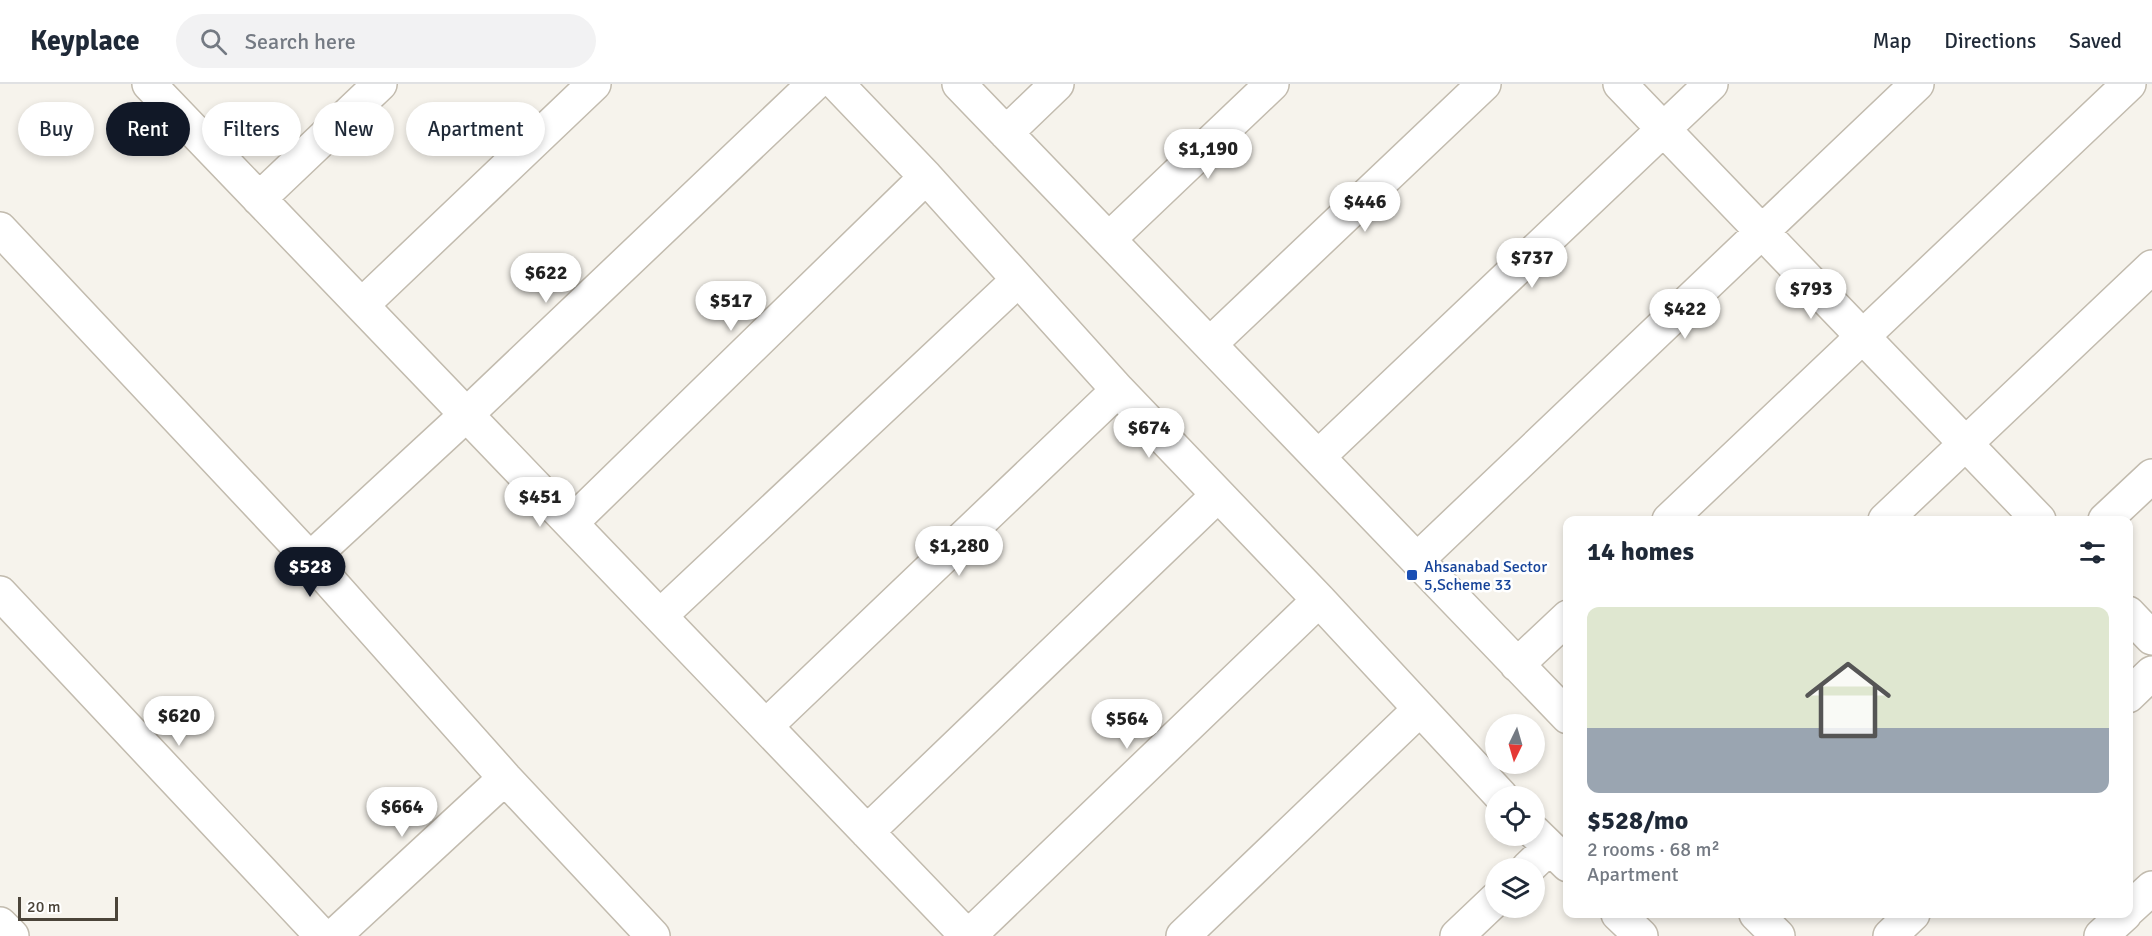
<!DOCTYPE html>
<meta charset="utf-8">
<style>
body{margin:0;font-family:Signika,sans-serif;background:#f2f2f3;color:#1f2937;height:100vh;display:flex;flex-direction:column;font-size:22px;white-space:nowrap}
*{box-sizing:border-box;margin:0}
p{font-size:20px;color:#747a83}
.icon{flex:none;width:33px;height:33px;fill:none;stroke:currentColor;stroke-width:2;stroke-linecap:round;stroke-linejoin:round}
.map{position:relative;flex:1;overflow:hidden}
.sheet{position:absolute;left:1563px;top:432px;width:570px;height:402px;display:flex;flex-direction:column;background:#fff;border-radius:12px;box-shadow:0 3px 9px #0003}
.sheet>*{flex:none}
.hud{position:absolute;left:18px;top:18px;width:570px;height:54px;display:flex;gap:12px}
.needle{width:39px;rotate:185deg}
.fabs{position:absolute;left:1485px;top:630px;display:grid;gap:12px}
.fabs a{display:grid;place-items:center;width:60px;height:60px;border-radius:50%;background:#fff;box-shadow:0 3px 9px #0003;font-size:30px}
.scale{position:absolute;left:18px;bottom:15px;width:100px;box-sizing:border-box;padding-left:6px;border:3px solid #4b4439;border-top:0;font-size:16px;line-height:21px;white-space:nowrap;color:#4b4439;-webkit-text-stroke:4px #fff;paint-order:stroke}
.price{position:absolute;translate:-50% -51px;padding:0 14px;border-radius:21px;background:#fff;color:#222;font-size:20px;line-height:39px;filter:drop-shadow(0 2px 3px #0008)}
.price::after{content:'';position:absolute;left:50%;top:36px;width:18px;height:14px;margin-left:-9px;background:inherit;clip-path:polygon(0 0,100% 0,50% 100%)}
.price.active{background:#111827;color:#fff}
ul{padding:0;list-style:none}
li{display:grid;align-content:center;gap:12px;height:318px;padding:0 24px}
li span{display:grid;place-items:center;height:186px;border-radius:12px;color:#555}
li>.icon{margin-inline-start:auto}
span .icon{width:108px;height:108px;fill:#fffc;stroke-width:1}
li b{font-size:26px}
h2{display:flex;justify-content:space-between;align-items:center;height:72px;padding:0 24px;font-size:26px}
.tag{padding:0 21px;border-radius:27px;background:#fff;box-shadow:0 3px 9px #0003;font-size:21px;line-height:54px}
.tag.active{background:#111827;color:#fff}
header{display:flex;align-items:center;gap:36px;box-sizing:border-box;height:84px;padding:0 30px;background:#fff;border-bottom:2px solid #e0e1e3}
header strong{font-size:28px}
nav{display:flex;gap:33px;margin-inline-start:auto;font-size:21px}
.search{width:420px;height:54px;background:#f2f2f3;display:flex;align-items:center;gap:15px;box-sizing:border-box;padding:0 21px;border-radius:33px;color:#747a83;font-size:22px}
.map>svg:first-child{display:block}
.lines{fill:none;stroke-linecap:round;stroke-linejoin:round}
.street-casing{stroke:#c2bbae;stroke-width:36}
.street{stroke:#fff;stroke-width:33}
.transit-dot{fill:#1a4fb4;stroke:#fff;stroke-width:2}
.labels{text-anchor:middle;stroke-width:5;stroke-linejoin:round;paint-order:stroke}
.transit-label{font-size:16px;fill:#164399;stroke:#fff;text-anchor:start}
</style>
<header>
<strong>Keyplace</strong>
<div class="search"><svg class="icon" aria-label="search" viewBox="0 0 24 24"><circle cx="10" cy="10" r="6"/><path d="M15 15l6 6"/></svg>Search here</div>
<nav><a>Map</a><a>Directions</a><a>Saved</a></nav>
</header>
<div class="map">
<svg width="2152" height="852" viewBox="0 0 2152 852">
<rect width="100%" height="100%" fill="#f6f3ec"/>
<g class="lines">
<defs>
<path id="street" d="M149,0L967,852
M837,0L926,93L1118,306L1319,516L1501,712
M959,0L1568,633
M1620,0L2039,436
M1006,49L1057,0
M259,115L380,0
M0,145L310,475L505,694L653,852
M1109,155L1272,0
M362,221L594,0
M1210,260L1484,0
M1318,373L1711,0
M1669,436L2129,0
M1885,436L2152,183
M2105,436L2152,392
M571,439L926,93
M310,475L466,331L814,0
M1417,476L1917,0
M0,509L322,852
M2128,529L2152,554
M660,532L1018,196
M1517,581L1568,533
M2128,612L2152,589
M766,642L1118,306
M867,748L1218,411
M1534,748L1568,781
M1528,784L1549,764
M2128,826L2152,804
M1618,830L1641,852
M1756,830L1778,852
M0,840L12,852
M334,852L505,694
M969,852L1319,516
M1183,852L1420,625
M1457,852L1496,815
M1890,852L1913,830
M2101,852L2125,830"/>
</defs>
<!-- street casing -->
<use href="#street" class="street-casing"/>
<!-- street -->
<use href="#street" class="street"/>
</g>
<!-- markers -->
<rect class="transit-dot" x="1406" y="485" width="12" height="12" rx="3"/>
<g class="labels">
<!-- transit labels -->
<g class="transit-label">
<text x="1424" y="488">Ahsanabad Sector<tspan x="1424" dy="18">5,Scheme 33</tspan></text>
</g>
</g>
</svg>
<div class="fabs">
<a><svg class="needle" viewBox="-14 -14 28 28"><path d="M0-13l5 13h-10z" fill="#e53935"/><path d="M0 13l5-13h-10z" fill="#747a83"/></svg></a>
<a><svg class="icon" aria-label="locate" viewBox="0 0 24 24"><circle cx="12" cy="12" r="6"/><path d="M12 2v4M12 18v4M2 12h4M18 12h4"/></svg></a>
<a><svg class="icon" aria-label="layers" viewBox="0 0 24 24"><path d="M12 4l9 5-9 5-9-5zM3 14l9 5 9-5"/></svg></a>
</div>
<div class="scale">20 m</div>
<b class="price" style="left:1208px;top:96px">$1,190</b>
<b class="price" style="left:1365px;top:149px">$446</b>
<b class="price" style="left:1532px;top:205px">$737</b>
<b class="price" style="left:546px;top:220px">$622</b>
<b class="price" style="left:1811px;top:236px">$793</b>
<b class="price" style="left:731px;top:248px">$517</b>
<b class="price" style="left:1685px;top:256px">$422</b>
<b class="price" style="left:1149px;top:375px">$674</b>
<b class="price" style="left:540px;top:444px">$451</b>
<b class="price" style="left:959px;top:493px">$1,280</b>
<b class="price active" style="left:310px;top:514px">$528</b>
<b class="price" style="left:179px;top:663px">$620</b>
<b class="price" style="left:1127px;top:666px">$564</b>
<b class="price" style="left:402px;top:754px">$664</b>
<div class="hud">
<a class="tag">Buy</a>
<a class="tag active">Rent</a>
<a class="tag">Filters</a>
<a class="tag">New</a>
<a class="tag">Apartment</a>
</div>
<section class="sheet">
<h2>14 homes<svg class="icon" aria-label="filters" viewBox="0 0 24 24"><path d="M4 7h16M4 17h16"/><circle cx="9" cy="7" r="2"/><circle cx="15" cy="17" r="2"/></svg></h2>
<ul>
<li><span style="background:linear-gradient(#dfe7d0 65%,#9aa5b1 0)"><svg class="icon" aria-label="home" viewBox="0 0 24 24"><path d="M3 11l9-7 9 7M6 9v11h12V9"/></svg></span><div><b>$528/mo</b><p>2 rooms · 68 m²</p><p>Apartment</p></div></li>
</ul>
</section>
</div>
